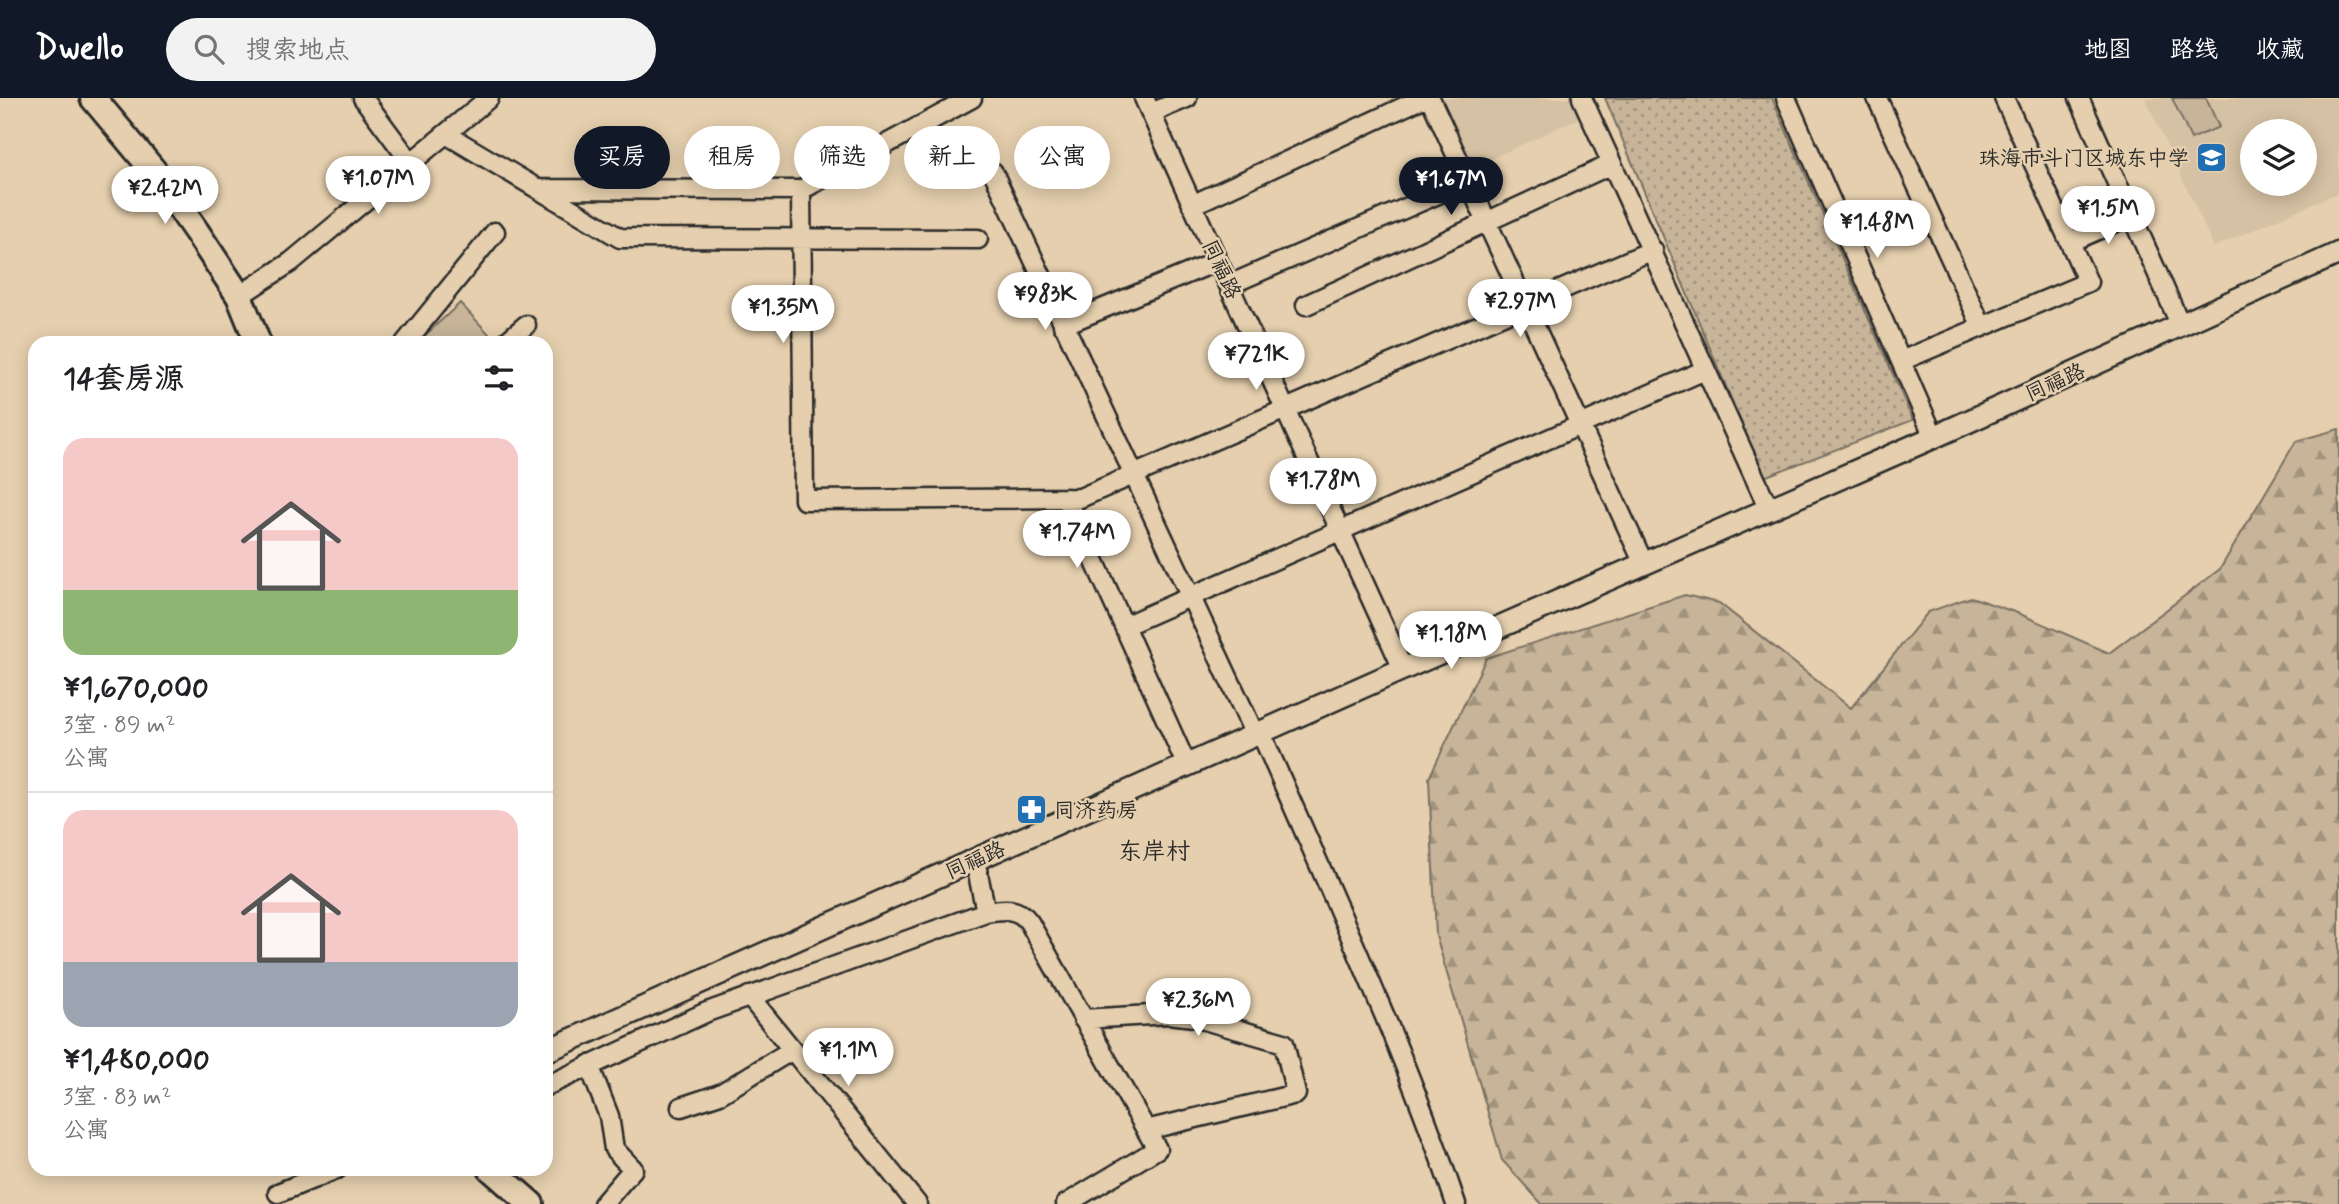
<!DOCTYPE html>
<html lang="zh">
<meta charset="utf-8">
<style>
body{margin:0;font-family:Mynerve,"LXGW WenKai TC",sans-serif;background:#f2f2f2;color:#202124;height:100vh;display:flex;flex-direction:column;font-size:26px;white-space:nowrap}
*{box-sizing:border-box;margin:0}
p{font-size:23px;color:#757577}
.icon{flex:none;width:38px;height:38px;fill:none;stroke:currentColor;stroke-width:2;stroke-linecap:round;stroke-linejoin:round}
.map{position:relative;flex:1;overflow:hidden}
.sheet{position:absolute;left:28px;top:238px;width:525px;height:840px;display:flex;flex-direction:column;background:#fff;border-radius:21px;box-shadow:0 4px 18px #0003}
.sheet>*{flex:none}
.banner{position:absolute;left:574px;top:28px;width:665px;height:63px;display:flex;gap:14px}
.buttons{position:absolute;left:2240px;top:21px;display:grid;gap:14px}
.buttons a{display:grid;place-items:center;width:77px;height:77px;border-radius:50%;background:#fff;box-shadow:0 4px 18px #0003;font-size:35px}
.price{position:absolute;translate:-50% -60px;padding:0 16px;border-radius:24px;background:#fff;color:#222;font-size:23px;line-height:46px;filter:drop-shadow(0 2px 4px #0008)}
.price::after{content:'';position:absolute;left:50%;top:42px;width:21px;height:16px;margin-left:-10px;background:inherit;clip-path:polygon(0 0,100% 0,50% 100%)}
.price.active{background:#111827;color:#fff}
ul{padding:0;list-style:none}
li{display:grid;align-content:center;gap:14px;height:371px;padding:0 35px}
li+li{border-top:2px solid #e0e0e0}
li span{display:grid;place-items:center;height:217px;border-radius:21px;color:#555}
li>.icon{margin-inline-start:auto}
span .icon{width:126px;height:126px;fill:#fffc;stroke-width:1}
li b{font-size:30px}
h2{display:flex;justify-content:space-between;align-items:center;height:84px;padding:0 35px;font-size:30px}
.tag{padding:0 24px;border-radius:32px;background:#fff;box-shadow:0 4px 18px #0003;font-size:24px;line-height:63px}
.tag.active{background:#111827;color:#fff}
header{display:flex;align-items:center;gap:42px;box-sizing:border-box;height:98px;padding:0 35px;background:#111827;color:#fff}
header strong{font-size:33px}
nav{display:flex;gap:38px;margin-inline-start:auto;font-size:24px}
.search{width:490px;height:63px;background:#f2f2f2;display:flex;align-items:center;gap:18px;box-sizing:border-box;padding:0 24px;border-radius:38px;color:#757577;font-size:26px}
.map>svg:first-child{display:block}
.built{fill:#d5c1a3;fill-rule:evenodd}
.grass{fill:#c7b499;stroke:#797062;stroke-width:2}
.forest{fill:url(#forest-firs);stroke:#797062;stroke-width:2}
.garden{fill:url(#garden-dots);stroke:#797062;stroke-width:2}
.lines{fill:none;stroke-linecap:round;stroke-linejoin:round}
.minor-casing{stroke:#2b2b2b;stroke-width:23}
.tertiary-casing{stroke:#2b2b2b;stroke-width:26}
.secondary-casing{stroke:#2b2b2b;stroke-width:30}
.minor{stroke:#e5cfae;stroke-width:18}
.tertiary{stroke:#e5cfae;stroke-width:21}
.secondary{stroke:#e5cfae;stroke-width:24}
.labels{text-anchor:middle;stroke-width:5;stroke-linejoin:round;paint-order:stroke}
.poi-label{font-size:21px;fill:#2b2b2b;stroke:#e5cfae;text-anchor:end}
.street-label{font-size:21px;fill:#2b2b2b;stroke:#e5cfae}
.quarter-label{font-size:24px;fill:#2b2b2b;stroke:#e5cfae}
</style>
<header>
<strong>Dwello</strong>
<div class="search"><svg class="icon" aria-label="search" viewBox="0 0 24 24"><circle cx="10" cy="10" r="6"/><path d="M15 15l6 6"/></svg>搜索地点</div>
<nav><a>地图</a><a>路线</a><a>收藏</a></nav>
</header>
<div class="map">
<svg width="2339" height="1106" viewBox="0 0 2339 1106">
<defs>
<pattern id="forest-firs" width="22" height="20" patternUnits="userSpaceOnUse" patternTransform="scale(1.75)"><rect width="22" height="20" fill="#c7b499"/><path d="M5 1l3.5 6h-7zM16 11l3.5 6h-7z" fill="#a2937d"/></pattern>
<pattern id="garden-dots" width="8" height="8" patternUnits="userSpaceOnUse" patternTransform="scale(1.75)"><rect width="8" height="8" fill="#c7b499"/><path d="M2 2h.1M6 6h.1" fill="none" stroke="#a2937d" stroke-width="1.8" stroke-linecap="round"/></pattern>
</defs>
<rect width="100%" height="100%" fill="#e5cfae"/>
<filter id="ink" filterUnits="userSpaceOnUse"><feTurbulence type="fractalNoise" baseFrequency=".0143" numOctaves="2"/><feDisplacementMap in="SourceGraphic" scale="14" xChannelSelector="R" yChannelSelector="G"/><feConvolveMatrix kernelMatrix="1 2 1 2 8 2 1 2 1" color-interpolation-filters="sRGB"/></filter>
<g filter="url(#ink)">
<!-- built -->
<path class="built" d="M1437,0H1574L1583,18L1470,71Z
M2145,0H2339V94L2214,149ZM2252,33H2305V86H2252Z"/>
<!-- grass -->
<path class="grass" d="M2172,0H2206L2219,29L2191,41Z
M460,205L490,237L482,245H417Z"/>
<!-- forest -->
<path class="forest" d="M2339,331V1106H1542L1502,1062L1436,838L1429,680L1486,560L1685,497L1719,505L1851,610L1928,514L1971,499L2020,516L2109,555L2220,471L2296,343Z"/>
<!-- garden -->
<path class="garden" d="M1605,0H1772L1913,322L1764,379Z"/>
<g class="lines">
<defs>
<path id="minor" d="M363,0L412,66
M1144,0L1403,571
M1430,0L1644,466
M1582,0L1769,411
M1786,0L1934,339
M1877,0L1982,229
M2079,0L2181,228
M1151,15L1187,0
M446,36L620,140L978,141
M993,74L1255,637
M540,91L801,92L972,0
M801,92L804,402L1080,400L1653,152
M1192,107L1423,0
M2070,144L2132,117
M1229,187L1468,83
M239,198L291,164L489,0
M1306,207L1612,66
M1063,227L1218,163
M405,245L495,134
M505,245L526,227
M1901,263L2088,184L2004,0
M1066,400L1124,528
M1261,635C1329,791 1402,945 1456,1106
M1187,668L1124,528L1705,272
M975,762L986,814
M749,898L917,1106
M1083,921L1168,916L1194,919L1284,945L1296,996L1146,1032
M589,967L609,1018L614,1051L633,1071L603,1106
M546,988L707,914L986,814C1003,811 1018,809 1029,824L1157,1051L1066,1106
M681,1009L720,996L792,952
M278,1095L337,1071"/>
<path id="tertiary" d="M546,953L1403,571L1934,339L2339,155"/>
<path id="secondary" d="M93,0L154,73L196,133L239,198L258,245
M491,1071L531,1106"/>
</defs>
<!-- minor casing -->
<use href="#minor" class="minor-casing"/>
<!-- tertiary casing -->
<use href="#tertiary" class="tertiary-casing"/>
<!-- secondary casing -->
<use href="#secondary" class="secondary-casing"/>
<!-- minor -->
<use href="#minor" class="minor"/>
<!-- tertiary -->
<use href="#tertiary" class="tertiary"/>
<!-- secondary -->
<use href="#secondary" class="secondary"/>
</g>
</g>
<!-- icons -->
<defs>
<symbol id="school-square" viewBox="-11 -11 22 22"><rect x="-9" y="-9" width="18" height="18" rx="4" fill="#1f6fb2" stroke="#e5cfae"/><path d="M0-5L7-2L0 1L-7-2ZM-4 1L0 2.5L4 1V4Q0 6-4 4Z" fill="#fff"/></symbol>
<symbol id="pharmacy-square" viewBox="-11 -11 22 22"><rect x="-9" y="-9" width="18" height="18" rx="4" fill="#1f6fb2" stroke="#e5cfae"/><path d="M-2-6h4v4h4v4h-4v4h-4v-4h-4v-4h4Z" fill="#fff"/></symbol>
</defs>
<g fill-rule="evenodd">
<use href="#school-square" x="2194" y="42" width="35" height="35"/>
<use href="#pharmacy-square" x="1014" y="694" width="35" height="35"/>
</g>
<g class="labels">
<!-- poi labels -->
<g class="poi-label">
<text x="2189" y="67">珠海市斗门区城东中学</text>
<text x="1054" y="719" text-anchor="start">同济药房</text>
</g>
<!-- street labels -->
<g class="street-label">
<text transform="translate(1222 171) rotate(65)" y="7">同福路</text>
<text transform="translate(2055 284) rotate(-24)" y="7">同福路</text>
<text transform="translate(975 762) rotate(-24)" y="7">同福路</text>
</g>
<!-- quarter labels -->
<g class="quarter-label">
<text x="1154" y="761">东岸村</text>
</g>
</g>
</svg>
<div class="buttons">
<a><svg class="icon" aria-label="layers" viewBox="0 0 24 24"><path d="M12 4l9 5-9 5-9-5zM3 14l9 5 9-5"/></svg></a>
</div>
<b class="price" style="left:378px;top:118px">¥1.07M</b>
<b class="price active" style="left:1451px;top:119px">¥1.67M</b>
<b class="price" style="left:165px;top:128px">¥2.42M</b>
<b class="price" style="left:2108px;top:148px">¥1.5M</b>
<b class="price" style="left:1877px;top:162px">¥1.48M</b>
<b class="price" style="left:1045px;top:234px">¥983K</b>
<b class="price" style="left:1520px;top:241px">¥2.97M</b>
<b class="price" style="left:783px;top:247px">¥1.35M</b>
<b class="price" style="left:1256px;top:294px">¥721K</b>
<b class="price" style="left:1323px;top:420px">¥1.78M</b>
<b class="price" style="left:1077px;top:472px">¥1.74M</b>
<b class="price" style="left:1451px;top:573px">¥1.18M</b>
<b class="price" style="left:1198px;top:940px">¥2.36M</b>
<b class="price" style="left:848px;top:990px">¥1.1M</b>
<div class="banner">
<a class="tag active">买房</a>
<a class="tag">租房</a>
<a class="tag">筛选</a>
<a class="tag">新上</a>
<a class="tag">公寓</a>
</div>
<section class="sheet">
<h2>14套房源<svg class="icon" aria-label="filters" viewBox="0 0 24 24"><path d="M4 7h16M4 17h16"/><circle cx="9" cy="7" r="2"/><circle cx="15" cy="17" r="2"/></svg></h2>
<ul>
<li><span style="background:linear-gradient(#f6c9c9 70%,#8fb573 0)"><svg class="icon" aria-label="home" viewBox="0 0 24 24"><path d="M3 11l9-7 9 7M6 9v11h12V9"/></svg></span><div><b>¥1,670,000</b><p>3室 · 89 m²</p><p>公寓</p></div></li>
<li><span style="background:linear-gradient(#f6c9c9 70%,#9aa5b1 0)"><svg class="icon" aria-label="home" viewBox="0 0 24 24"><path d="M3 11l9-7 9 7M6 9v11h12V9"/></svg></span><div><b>¥1,480,000</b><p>3室 · 83 m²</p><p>公寓</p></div></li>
</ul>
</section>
</div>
